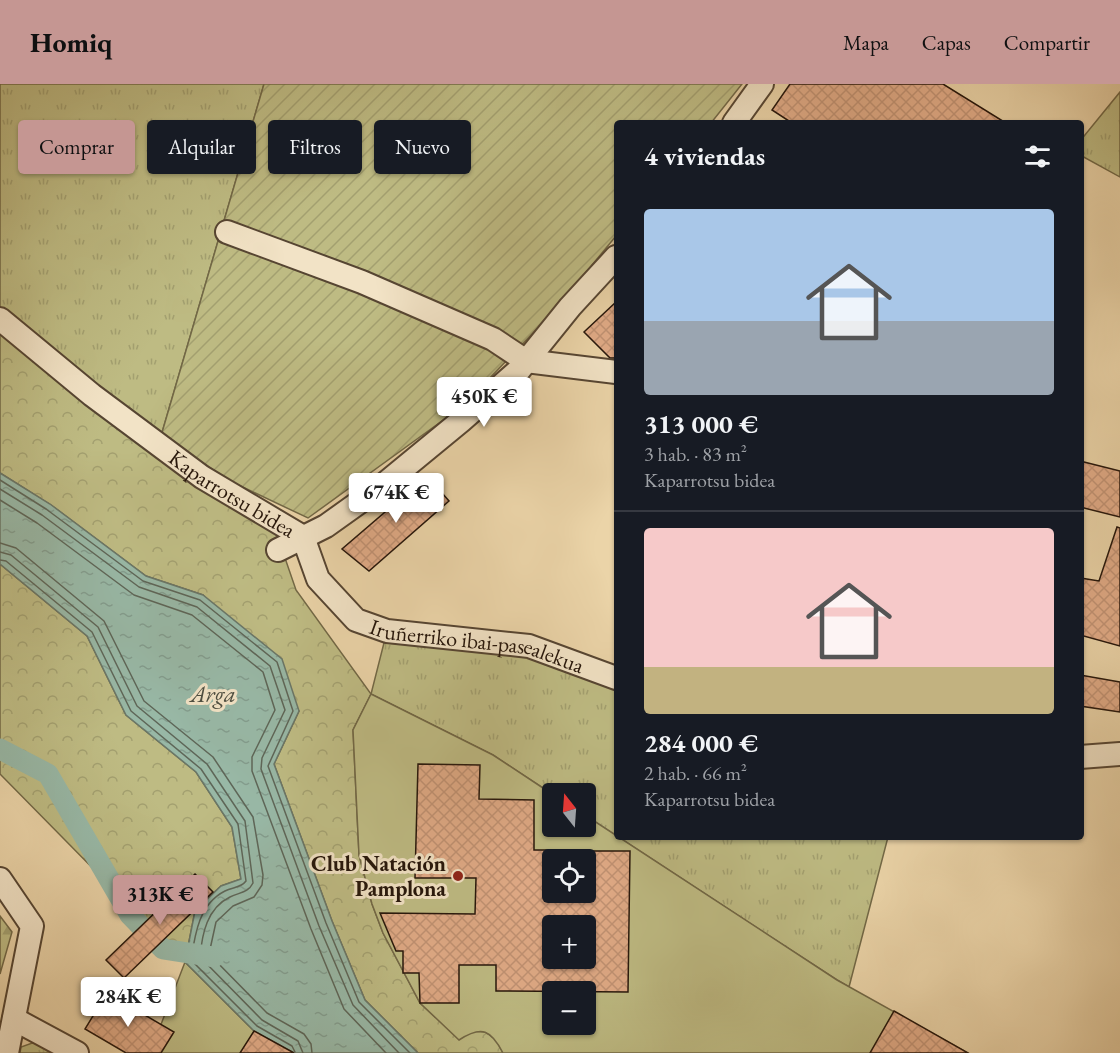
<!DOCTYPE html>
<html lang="es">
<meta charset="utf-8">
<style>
body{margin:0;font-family:"EB Garamond",serif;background:#20242c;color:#f1f3f6;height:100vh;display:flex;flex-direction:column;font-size:22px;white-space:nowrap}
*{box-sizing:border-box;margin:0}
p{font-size:20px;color:#9ea1a6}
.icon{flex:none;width:33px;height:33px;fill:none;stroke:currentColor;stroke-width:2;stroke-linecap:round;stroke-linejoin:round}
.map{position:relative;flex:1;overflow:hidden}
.drawer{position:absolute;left:614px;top:36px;width:470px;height:720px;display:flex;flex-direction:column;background:#171b24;border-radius:6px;box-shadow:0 2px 4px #0004}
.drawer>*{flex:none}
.hud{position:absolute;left:18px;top:36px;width:506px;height:54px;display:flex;gap:12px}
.needle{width:39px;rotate:343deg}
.fabs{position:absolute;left:542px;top:699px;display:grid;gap:12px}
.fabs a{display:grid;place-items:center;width:54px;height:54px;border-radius:6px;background:#171b24;box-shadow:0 2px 4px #0004;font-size:30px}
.price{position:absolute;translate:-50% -51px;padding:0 14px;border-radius:6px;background:#fff;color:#222;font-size:20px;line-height:39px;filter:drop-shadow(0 2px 3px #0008)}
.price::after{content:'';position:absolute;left:50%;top:36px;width:18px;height:14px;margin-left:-9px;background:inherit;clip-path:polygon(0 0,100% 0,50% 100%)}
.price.on{background:#c59692;color:#111}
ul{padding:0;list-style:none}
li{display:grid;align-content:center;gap:12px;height:318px;padding:0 30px}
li+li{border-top:2px solid #363941}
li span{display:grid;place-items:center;height:186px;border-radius:6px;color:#555}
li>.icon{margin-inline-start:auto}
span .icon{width:108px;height:108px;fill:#fffc;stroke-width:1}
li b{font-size:26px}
h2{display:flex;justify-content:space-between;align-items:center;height:72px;padding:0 30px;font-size:26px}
.pill{padding:0 21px;border-radius:6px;background:#171b24;box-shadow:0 2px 4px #0004;font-size:21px;line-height:54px}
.pill.on{background:#c59692;color:#111}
header{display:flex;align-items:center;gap:36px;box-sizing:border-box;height:84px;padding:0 30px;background:#c59692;color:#111}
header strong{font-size:28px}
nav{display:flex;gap:33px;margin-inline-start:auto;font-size:21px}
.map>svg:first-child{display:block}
.grass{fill:url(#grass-tufts);stroke:#726846;stroke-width:1.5}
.forest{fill:url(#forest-firs);stroke:#726846;stroke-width:1.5}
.park{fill:url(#park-crowns);stroke:#726846;stroke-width:1.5}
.garden{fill:url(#garden-furrows);stroke:#726846;stroke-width:1.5}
.pitch{fill:#bebb83;stroke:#726846;stroke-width:1.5;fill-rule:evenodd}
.water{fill:url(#water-ripples);stroke:#6a7768;stroke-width:1.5}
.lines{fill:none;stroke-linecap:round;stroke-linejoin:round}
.shore{stroke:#5e6658;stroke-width:1.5}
.canal{stroke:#98b8a6;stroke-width:21}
.building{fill:url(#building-cross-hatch);stroke:#25150a;stroke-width:1.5;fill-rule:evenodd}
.minor-casing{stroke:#564532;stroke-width:26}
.minor{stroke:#f2e3c6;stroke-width:22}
.poi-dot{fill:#8f2418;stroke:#f2e3c6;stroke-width:2}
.labels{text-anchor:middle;stroke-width:6;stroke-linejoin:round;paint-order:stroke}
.street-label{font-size:22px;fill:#25150a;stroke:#f2e3c6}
.poi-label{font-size:22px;font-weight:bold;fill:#25150a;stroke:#f2e3c6;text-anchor:end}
.water-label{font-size:24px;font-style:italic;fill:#4d4e41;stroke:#f2e3c6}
</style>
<header>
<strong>Homiq</strong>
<nav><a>Mapa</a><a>Capas</a><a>Compartir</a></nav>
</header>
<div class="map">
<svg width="1120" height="969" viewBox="0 0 1120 969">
<defs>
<pattern id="grass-tufts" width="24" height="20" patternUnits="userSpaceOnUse" patternTransform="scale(1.5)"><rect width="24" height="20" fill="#bebb83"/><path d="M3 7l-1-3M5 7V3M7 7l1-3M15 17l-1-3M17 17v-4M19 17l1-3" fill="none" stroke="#a3a070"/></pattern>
<pattern id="forest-firs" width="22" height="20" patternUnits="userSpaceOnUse" patternTransform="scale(1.5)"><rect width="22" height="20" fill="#bebb83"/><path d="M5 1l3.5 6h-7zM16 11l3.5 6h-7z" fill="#a3a070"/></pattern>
<pattern id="park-crowns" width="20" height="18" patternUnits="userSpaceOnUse" patternTransform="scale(1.5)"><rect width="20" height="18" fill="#bebb83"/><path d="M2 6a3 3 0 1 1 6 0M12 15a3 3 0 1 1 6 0" fill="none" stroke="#a3a070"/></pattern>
<pattern id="garden-furrows" width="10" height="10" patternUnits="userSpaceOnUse" patternTransform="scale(1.5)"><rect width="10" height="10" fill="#bebb83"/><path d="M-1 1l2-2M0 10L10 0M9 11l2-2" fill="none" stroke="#a3a070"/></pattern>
<pattern id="water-ripples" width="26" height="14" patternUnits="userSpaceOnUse" patternTransform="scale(1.5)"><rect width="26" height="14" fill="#98b8a6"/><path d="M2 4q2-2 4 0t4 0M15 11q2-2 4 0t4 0" fill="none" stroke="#839d8e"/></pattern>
<pattern id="building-cross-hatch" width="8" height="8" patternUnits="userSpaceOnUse" patternTransform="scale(1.5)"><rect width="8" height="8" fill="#e1ab87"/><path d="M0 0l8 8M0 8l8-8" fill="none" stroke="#c19273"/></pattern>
</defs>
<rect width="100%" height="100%" fill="#ebd4a8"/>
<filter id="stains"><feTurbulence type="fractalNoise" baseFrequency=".00333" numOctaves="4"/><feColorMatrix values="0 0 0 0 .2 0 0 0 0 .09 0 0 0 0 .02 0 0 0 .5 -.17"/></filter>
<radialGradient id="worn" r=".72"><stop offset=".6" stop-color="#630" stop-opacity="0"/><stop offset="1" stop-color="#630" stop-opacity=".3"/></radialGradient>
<!-- grass -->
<path class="grass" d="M0,0H264L161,352L0,235Z
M1120,8V93L1080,71V57Z
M387,547L529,562L616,591V752L585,731V710H552L493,671L371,610Z
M618,753H888L849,903L837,896Z
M35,958L54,969H20L21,963Z"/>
<!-- forest -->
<path class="forest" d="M0,832L12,848L0,890Z"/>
<!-- park -->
<path class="park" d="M0,235L275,445L296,506L371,610L353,646L359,771L372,820L383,849L420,919L435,933L472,947L485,948L497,956L503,969H418L365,916L332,837L274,680L299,627L203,511L146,492L51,421L0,389Z
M0,480L87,552L126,631L196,688L232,743L241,795L221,802L195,827L185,878L0,690Z"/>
<!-- garden -->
<path class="garden" d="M264,0H742L711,39H616V152L554,227L464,321L308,434L232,398L161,352Z"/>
<!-- pitch -->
<path class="pitch" d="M371,610L493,671L552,710V742H585V731L837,896L968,969H503C491,946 482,941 459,956L420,919L383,849L372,820L359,771L353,646ZM552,776H585V808H552ZM552,842H585V874H552ZM552,908H585V940H552Z
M185,878L254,947L294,969H150Z"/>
<!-- water -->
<path class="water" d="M0,389L50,420L146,492L203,511L282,575L299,627L274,680L332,837L365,916L418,969H294L254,947L185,878L195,827L221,802L241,795L232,743L196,688L126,631L87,552L0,480Z"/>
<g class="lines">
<!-- shore -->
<path class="shore" d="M0,396L46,425L143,497L200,516L277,578L293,627L268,682L326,839L359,918L410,969
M0,405L42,431L139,503L197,523L270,582L285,626L262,674L261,685L319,842L353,921L399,969
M0,416L37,439L134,511L192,531L263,588L275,626L252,673V687L311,845L344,925L386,969
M0,459L16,464L104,537L144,617L213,673L253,733L263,791L262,801L254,813L233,822L216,838L209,870L267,929L304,950L311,960L312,969
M0,468L11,471L98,543L137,622L207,680L245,737L253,799C248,809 240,808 230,813C207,824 202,850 200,873L262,936L298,957L303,969
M0,476L6,477L92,548L131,627L201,685L238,740L246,797C241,804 233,803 225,807C199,820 195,850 191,876L257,942L292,962L295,968"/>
<!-- canal -->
<path class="canal" d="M0,665L48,690L130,831L163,865L214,873"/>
</g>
<!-- building -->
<path class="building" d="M790,0H943L1006,39H792L772,26Z
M616,218V274H610L584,248Z
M1080,377L1120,387V433L1080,423Z
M427,392L449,417L369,487L342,465Z
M1117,443L1120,444V562L1080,551V494L1099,497Z
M1080,591L1120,598V628L1080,622Z
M418,680L480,681L479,715L534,716V766H552V808H585V767H630L628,908L496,907V881H459V919H420L419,889H403V867H396L380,829L475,830L476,794H415ZM552,842H585V874H552Z
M195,790L213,808L124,894L106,876Z
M107,909L174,948L161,969H126L85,945Z
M894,927L968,969H870Z
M254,947L294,969H240Z"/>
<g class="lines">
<defs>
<g id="minor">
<path d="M734,39L762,0"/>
<path d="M227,148L362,198L493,255L526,277L616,288"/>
<path id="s1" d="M0,235L92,311L202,393L303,453"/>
<path id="s2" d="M303,453L318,495L356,536L387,547L529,562L616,594"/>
<path d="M278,466L326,442L382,402L461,337L520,285L570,223L616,173"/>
<path d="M1080,673L1120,670"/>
<path d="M0,795L32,842L7,969"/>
<path d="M14,935L77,969"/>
</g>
</defs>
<!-- minor casing -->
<use href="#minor" class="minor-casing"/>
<!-- minor -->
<use href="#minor" class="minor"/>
</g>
<!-- markers -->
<circle class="poi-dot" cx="458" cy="792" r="6"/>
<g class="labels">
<!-- street labels -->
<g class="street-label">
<text dy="8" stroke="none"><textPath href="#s1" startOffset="291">Kaparrotsu bidea</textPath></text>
<text dy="8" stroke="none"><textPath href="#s2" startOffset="225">Iruñerriko ibai-pasealekua</textPath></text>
</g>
<!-- poi labels -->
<g class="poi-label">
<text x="446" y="787">Club Natación<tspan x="446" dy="25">Pamplona</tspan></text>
</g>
<!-- water labels -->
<g class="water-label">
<text x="213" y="618">Arga</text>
</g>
</g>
<rect width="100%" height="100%" filter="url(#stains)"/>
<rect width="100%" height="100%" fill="url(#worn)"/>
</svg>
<div class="fabs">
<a><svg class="needle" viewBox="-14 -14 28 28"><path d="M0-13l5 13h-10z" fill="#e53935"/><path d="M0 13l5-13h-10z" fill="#9ea1a6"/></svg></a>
<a><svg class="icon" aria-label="locate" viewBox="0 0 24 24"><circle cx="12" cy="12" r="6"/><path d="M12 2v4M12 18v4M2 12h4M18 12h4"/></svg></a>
<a>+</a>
<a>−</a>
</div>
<b class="price" style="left:484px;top:344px">450K €</b>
<b class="price" style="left:396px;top:440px">674K €</b>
<b class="price on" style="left:160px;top:842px">313K €</b>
<b class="price" style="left:128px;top:944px">284K €</b>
<div class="hud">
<a class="pill on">Comprar</a>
<a class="pill">Alquilar</a>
<a class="pill">Filtros</a>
<a class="pill">Nuevo</a>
</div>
<section class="drawer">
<h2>4 viviendas<svg class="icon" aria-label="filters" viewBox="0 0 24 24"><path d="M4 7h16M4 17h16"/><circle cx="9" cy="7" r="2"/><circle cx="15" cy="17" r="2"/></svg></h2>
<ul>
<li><span style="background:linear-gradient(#a9c7e8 60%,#9aa5b1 0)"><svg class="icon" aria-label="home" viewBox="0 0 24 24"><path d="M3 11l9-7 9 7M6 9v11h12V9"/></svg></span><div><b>313 000 €</b><p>3 hab. · 83 m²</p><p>Kaparrotsu bidea</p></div></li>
<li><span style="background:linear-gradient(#f6c9c9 75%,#c2b280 0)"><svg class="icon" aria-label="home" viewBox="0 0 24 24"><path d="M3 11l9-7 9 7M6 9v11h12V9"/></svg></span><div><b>284 000 €</b><p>2 hab. · 66 m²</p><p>Kaparrotsu bidea</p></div></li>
</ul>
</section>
</div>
